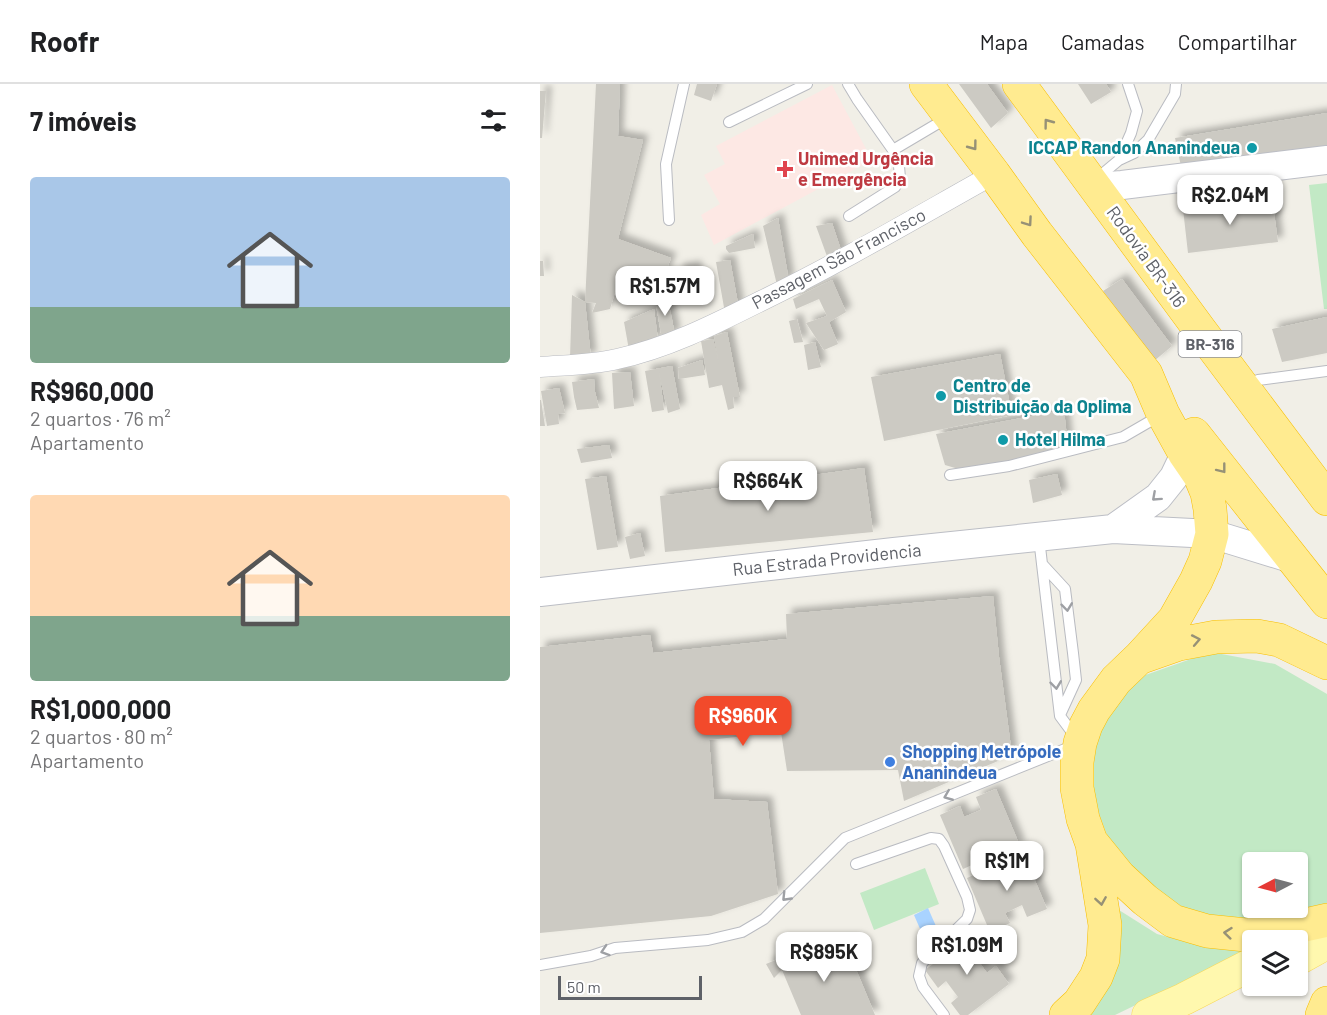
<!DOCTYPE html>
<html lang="pt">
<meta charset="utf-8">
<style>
body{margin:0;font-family:Barlow,sans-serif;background:#f2f2f2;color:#202124;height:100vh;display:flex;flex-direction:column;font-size:22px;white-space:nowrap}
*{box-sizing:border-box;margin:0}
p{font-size:20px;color:#757577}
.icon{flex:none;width:33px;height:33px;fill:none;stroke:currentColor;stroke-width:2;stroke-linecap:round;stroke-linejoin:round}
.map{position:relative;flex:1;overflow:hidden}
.drawer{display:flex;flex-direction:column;background:#fff;width:540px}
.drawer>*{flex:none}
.needle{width:39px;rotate:264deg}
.buttons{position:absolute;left:702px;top:768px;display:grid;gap:12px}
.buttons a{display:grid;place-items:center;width:66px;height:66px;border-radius:6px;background:#fff;box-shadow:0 2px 4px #0004;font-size:30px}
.scale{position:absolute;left:18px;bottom:15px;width:144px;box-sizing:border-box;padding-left:6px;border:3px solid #5e6168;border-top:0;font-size:16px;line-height:21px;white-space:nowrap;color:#5e6168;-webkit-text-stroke:4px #fff;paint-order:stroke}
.price{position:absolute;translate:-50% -51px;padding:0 14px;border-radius:12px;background:#fff;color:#222;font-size:20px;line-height:39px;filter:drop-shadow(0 2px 3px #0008)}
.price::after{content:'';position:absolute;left:50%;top:36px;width:18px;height:14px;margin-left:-9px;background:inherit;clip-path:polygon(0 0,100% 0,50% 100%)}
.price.selected{background:#f24a2b;color:#fff}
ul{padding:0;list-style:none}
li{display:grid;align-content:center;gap:12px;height:318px;padding:0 30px}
li span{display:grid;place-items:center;height:186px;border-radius:6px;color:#555}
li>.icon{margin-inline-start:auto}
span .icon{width:108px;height:108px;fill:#fffc;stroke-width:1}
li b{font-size:26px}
h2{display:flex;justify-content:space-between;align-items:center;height:72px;padding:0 30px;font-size:26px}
header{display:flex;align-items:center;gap:36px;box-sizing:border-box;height:84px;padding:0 30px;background:#fff;border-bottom:2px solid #e0e0e0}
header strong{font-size:28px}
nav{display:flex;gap:33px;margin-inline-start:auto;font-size:21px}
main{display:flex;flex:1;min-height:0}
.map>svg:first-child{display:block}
.medical{fill:#fde8e4}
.green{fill:#c2e9c5;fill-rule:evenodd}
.water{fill:#a9d3ff}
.building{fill:#cccac3;filter:url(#shadow)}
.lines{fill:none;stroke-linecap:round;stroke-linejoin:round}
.lane-casing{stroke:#b9bbc1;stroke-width:12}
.street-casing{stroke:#b9bbc1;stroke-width:21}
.secondary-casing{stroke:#bcbec5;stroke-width:30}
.primary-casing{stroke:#f9d858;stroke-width:33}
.highway-casing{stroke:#f8be00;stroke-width:34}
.lane{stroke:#fff;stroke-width:10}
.street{stroke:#fff;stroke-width:20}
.secondary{stroke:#fff;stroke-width:28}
.primary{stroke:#fff8ae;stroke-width:32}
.highway{stroke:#ffeb90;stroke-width:33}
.oneway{stroke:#969176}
.oneway2{stroke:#9ea0a4}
.culture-dot{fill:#0f9aa8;stroke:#fff;stroke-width:2}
.health-dot{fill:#e0444e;stroke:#fff;stroke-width:2}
.shop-dot{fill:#3f7fe0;stroke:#fff;stroke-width:2}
.labels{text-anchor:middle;stroke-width:5;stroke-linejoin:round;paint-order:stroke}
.shield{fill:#fff;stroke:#8e9095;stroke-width:1.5}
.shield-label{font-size:16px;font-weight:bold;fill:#5e6168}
.culture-label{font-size:18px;font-weight:bold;fill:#0d838f;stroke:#fff;text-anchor:start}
.health-label{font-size:18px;font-weight:bold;fill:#be3a42;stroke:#fff;text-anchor:start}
.street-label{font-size:18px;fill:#5e6168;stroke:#fff}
.shop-label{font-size:18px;font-weight:bold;fill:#366cbe;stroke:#fff;text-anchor:start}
</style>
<header>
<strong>Roofr</strong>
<nav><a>Mapa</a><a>Camadas</a><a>Compartilhar</a></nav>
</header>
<main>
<section class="drawer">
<h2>7 imóveis<svg class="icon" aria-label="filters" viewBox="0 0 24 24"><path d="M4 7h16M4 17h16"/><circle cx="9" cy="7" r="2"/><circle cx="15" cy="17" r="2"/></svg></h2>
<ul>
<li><span style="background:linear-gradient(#a9c7e8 70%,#7fa58c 0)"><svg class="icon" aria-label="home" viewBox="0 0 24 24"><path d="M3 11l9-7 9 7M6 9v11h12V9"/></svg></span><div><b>R$960,000</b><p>2 quartos · 76 m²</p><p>Apartamento</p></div></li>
<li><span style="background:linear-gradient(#ffd9b3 65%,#7fa58c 0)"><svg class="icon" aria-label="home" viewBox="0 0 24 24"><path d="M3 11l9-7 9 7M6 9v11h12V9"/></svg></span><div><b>R$1,000,000</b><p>2 quartos · 80 m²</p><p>Apartamento</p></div></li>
</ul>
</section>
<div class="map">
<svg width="787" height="931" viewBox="0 0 787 931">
<defs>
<filter id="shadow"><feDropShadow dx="5.5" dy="-5.5" stdDeviation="3" flood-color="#0004"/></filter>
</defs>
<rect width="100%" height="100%" fill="#f1efe7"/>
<!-- medical -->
<path class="medical" d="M292,1L332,76L174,161L161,131L180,120L164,91L185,80L176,62Z"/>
<!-- green -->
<path class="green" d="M787,99V225H784L769,101Z
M671,568L735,580L787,610V819L768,828L664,839L602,794L568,754L553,714L555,647L594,595ZM712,778H758V824H712Z
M385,784L399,820L334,846L320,809Z
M571,821L617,850L670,864L712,862V865L575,931H530Z"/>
<!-- water -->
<path class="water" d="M388,824L399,849L385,856L374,831Z"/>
<!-- building -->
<path class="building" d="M56,0H80L78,52L103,56L78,155L131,174L118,207L108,205L79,194L70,225L52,229L56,219L45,218Z
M157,0H177L171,17L154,11Z
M419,0H447L468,29L451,44Z
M538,0H566L571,8L551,20Z
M0,7H6L2,54H0Z
M787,29V74L642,87L635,54Z
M732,114L738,158L648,169L643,125Z
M238,134L249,197L237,201L223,142Z
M292,139L303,172L288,175L276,142Z
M213,150L215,164L189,169L186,165V162Z
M190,176L199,225L185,229L176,178Z
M0,177H3L4,192H0Z
M156,182L158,195L140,200L137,185Z
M582,195L632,262L614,277L563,207Z
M292,196L306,228L289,238L298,260L284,266L266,239L287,232L279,215L256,225L253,215Z
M126,205L135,251L122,255L116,221Z
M32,211L45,218L51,274H30Z
M114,225L118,256L89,266L84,238Z
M787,233V269L742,278L732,245Z
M257,235L263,258L254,259L249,237Z
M187,248L200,313H193L194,324L188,326L182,301L169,304L161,257L173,255L179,280L174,252Z
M275,258L281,283L268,286L264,261Z
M460,270L472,331L344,357L331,293Z
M162,276L165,291L139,295L138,284Z
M132,282L140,325L128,329L119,288L124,326L112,328L105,287Z
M90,288L94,322L74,325L72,289Z
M54,295L55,308L59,324L37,326L34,313L32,298Z
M19,304L25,329L18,330L19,340L7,342L1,307Z
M0,316H1L5,342H0Z
M524,326L528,363L469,382L422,386L405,381L396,350Z
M69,361L72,374L41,379L37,365Z
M324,384L333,448L125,468L120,412Z
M517,390L522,411L493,419L489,396Z
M66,392L78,463L57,466L45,395Z
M100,449L105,472L90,475L85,453Z
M453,512L459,573L472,671L364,717L358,686L247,687L241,648L169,656L174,715L227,718L238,810L171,832L0,849V563L110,551L113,569L247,555L246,530Z
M456,705L480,762L460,771L455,760L437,768L441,777L423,785L400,731L420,722L424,733L441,726L436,713Z
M483,768L507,825L487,833L482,821L465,829L470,839L450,848L427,794L445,786L449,794L467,787L463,776Z
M434,849L447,866L436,874L447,889L456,882L469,900L428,931H420L411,919L418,913L406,897L398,904L385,886Z
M305,859L335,931H261L242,886L234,894L226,880L267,863L270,873Z"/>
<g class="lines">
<defs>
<path id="lane" d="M308,0L317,15L353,66L359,82L360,94L355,103L309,132
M189,38L267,0
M353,66L407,34
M579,76L594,69L608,56L635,10L636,0
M555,96L579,76L591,49L597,27L588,0
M129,136L126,80L144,0
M718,296L787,287
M410,391L469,382L583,353L621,331
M499,454L502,480L525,505L533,569L536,596L520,631
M316,780L391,754L399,755L404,762L427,813L430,826L427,835L382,879L379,892L383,903L404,931
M0,881L51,872L75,864L168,856L202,848L224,835L305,754L540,659L520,632L502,480"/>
<path id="street" d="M0,283C26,281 52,281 77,275C128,264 175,240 221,217C301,178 377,133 454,90"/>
<path id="secondary" d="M556,103L582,101L787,76
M573,445L618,413L634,393L645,370
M0,508L354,468L573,445L672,450L753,475"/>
<path id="primary" d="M758,875L787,859
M608,931L644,915L712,880"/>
<path id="highway" d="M386,0L454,90L497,150L606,290L623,330L645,370L660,392L667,409L670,425L672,450L665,477L656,497L634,536L600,573L576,596L554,626L546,641L540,659L537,678V704L543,735L552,760L565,841L563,875L556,893L539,919L526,931
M479,0L660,246L787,415
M654,350L787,518
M602,573L639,560L676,553L717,552L739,556L787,579
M553,760L579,792L605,816L633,837L667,847L706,851L747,845L787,836
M782,931L787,919"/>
</defs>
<!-- lane casing -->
<use href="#lane" class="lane-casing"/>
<!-- street casing -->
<use href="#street" class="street-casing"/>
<!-- secondary casing -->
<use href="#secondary" class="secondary-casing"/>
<!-- primary casing -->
<use href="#primary" class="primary-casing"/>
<!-- highway casing -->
<use href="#highway" class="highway-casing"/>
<!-- lane -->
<use href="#lane" class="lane"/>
<!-- street -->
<use href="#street" class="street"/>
<!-- secondary -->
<use href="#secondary" class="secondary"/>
<!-- primary -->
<use href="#primary" class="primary"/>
<!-- highway -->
<use href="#highway" class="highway"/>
</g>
<!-- one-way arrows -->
<defs><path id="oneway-chevron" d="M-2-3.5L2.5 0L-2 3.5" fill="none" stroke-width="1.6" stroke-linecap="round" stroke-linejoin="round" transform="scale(1.5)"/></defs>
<g class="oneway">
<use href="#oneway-chevron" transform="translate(508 39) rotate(-127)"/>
<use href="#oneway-chevron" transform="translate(433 62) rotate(53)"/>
<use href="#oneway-chevron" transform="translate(488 138) rotate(55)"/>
<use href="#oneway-chevron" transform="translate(682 385) rotate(52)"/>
<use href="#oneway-chevron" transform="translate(656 556) rotate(-11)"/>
<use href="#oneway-chevron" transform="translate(561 817) rotate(81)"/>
<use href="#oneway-chevron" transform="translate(688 849) rotate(-174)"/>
</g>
<g class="oneway2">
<use href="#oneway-chevron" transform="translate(616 413) rotate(138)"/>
<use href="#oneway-chevron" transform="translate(527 523) rotate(83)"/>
<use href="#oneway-chevron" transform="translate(516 601) rotate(83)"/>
<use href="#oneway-chevron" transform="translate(408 712) rotate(158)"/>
<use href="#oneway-chevron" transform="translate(246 813) rotate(134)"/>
<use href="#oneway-chevron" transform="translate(65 867) rotate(162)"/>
</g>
<!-- markers -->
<g class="culture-dot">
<circle cx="712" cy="64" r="6"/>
<circle cx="401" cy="312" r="6"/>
<circle cx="463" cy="356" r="6"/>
</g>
<path class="health-dot" d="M242 76h6v6h6v6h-6v6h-6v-6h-6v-6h6z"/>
<circle class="shop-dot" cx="350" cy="678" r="6"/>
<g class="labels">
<!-- shield labels -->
<rect class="shield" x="638.5" y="247" width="63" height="26" rx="4.5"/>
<g class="shield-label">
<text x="670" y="266">BR-316</text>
</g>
<!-- culture labels -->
<g class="culture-label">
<text x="700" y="70" text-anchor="end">ICCAP Randon Ananindeua</text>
<text x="413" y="308">Centro de<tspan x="413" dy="21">Distribuição da Oplima</tspan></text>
<text x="475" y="362">Hotel Hilma</text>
</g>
<!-- health labels -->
<g class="health-label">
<text x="258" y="81">Unimed Urgência<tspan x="258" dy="21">e Emergência</tspan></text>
</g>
<!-- street labels -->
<g class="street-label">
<text transform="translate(606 173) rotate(54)" y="6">Rodovia BR-316</text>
<text transform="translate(299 175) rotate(-28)" y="6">Passagem São Francisco</text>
<text transform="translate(287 476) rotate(-6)" y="6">Rua Estrada Providencia</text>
</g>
<!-- shop labels -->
<g class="shop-label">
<text x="362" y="674">Shopping Metrópole<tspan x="362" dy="21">Ananindeua</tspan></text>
</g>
</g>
</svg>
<div class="buttons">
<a><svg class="needle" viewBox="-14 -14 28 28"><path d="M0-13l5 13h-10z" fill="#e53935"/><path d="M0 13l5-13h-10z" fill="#757577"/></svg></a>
<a><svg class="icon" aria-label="layers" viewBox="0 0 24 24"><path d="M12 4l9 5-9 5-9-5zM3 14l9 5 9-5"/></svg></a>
</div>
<div class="scale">50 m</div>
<b class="price" style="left:690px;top:142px">R$2.04M</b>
<b class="price" style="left:125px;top:233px">R$1.57M</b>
<b class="price" style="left:228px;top:428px">R$664K</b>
<b class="price selected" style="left:203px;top:663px">R$960K</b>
<b class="price" style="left:467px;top:808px">R$1M</b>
<b class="price" style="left:427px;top:892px">R$1.09M</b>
<b class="price" style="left:284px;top:899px">R$895K</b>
</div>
</main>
